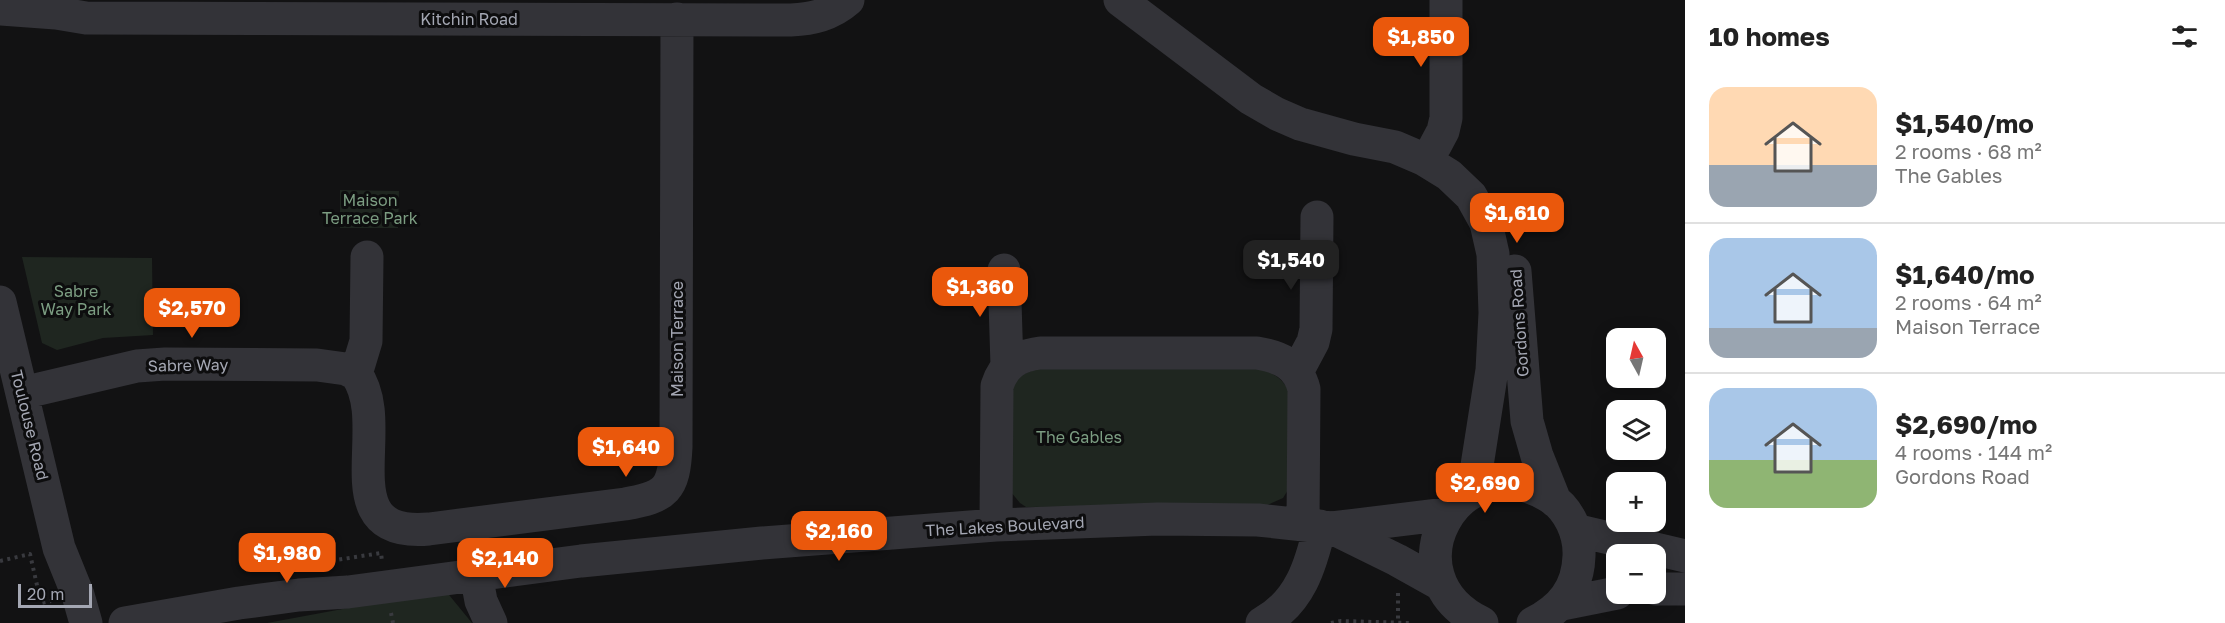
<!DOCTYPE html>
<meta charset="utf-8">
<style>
body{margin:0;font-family:"Golos Text",sans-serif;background:#f6f6f6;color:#222;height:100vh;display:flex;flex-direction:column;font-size:22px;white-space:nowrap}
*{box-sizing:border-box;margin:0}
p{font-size:20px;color:#767676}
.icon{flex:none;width:33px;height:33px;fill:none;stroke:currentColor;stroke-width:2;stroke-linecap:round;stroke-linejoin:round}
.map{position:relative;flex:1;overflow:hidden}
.panel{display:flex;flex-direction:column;background:#fff;width:540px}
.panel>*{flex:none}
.needle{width:39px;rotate:352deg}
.fabs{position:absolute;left:1606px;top:328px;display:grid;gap:12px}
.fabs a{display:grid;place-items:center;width:60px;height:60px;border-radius:12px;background:#fff;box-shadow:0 3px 15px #0003;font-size:30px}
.scale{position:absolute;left:18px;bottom:15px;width:74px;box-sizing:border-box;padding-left:6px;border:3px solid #a4a7b3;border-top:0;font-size:16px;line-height:21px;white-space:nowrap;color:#a4a7b3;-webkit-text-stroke:4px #0d0d0e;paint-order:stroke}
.price{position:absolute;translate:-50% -51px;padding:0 14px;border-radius:12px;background:#ea580c;color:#fff;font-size:20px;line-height:39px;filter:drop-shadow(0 2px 3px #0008)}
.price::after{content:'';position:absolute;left:50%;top:36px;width:18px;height:14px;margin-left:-9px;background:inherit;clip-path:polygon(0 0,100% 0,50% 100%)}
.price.on{background:#222;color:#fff}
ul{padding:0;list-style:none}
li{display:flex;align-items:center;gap:18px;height:150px;padding:0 24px}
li+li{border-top:2px solid #e0e0e0}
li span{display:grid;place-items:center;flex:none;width:168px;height:120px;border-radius:18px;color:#555}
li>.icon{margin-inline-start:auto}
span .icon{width:72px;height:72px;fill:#fffc;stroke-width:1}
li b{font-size:26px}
h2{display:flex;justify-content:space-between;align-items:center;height:72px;padding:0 24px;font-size:26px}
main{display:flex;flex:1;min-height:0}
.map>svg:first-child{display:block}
.green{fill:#1f2620}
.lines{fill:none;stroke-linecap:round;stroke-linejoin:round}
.path{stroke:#393a3f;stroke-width:4;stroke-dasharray:3 4.5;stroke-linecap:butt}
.minor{stroke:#333338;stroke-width:33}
.labels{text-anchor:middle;stroke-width:6;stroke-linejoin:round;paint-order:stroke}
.street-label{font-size:16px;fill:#a4a7b3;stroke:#0d0d0e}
.park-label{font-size:16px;fill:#7c9d82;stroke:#0d0d0e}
</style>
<main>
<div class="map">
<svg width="1685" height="623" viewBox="0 0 1685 623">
<rect width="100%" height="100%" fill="#121213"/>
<!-- green -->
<path class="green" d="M340,190L399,191L398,228H340Z
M22,257L152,258L153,335L103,338L57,350L42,343Z
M1044,366L1257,367C1273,374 1283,377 1290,394L1288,490L1283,498L1265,506L1026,507L1020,503L1010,491V391L1021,375Z
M445,590L472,623H267Z"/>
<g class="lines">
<!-- path -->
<path class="path" d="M0,561L30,554L41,603L51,601
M317,563L381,553L382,561
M1398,593V622
M391,613L393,623
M1331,623L1341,621L1409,623"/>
<!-- minor -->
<path class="minor" d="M1120,0L1251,99L1277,114L1300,124L1354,139L1395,147L1423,159L1449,175L1471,196L1486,223L1493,254L1495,313L1492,370L1473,491
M0,9L56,13L86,18L791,20C812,19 831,15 848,0
M1435,146L1443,131L1446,118V0
M367,257L366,341L356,374C394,426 326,538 429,529L625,504C666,497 674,490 676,447L677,19
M1004,270L1007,366
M1515,271L1527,421L1537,456L1555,501
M0,302L59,548L78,595L86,623
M1297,372L1313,342L1316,329L1317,217
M22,393L137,366L165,364L317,365L346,369L356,374
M996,525L997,386C1004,364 1017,356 1040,353H1257C1281,357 1298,365 1304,389L1303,524
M1332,528L1397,560L1440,584
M1575,530L1685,556
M476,574L481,601L491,623
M1656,589H1685
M1562,604L1617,593
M125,623L239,603L299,595L348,592L581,561L762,543L996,525L1158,519L1258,520L1332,528L1447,514
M1262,623C1300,603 1311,565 1320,526
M1482,623C1383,576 1459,440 1550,497C1569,509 1580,534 1579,556C1578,589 1561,609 1533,623"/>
</g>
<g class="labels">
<!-- street labels -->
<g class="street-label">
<text x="469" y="25">Kitchin Road</text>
<text transform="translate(1519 323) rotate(-94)" y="6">Gordons Road</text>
<text transform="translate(677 339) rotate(-90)" y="6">Maison Terrace</text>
<text transform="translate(188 365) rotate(-1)" y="6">Sabre Way</text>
<text transform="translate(30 425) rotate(76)" y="6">Toulouse Road</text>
<text transform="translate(1005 526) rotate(-3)" y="6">The Lakes Boulevard</text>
</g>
<!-- park labels -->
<g class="park-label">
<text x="370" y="206">Maison<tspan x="370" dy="18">Terrace Park</tspan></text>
<text x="76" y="297">Sabre<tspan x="76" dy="18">Way Park</tspan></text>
<text x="1079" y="443">The Gables</text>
</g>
</g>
</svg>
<div class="fabs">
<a><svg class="needle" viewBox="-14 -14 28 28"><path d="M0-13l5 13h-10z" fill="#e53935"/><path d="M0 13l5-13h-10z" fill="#767676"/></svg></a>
<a><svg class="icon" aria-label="layers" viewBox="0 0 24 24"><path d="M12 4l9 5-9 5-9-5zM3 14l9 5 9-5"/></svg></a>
<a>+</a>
<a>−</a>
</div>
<div class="scale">20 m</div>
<b class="price" style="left:1421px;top:68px">$1,850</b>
<b class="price" style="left:1517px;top:244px">$1,610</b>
<b class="price on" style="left:1291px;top:291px">$1,540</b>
<b class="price" style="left:980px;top:318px">$1,360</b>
<b class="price" style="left:192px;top:339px">$2,570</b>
<b class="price" style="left:626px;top:478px">$1,640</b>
<b class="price" style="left:1485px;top:514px">$2,690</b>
<b class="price" style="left:839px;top:562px">$2,160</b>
<b class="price" style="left:287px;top:584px">$1,980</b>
<b class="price" style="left:505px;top:589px">$2,140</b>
</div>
<section class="panel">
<h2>10 homes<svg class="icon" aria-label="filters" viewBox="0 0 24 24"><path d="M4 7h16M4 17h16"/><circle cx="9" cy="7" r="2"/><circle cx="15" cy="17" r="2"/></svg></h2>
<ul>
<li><span style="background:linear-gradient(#ffd9b3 65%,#9aa5b1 0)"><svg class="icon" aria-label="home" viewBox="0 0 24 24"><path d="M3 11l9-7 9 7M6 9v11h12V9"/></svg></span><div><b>$1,540/mo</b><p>2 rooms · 68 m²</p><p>The Gables</p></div></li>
<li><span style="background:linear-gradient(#a9c7e8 75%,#9aa5b1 0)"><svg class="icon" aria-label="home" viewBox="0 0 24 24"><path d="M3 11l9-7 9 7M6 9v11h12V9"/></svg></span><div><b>$1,640/mo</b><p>2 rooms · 64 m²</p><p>Maison Terrace</p></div></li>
<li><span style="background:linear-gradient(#a9c7e8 60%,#8fb573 0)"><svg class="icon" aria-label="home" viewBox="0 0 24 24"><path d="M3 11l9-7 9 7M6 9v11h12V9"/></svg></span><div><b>$2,690/mo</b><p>4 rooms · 144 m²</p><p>Gordons Road</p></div></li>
</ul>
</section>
</main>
